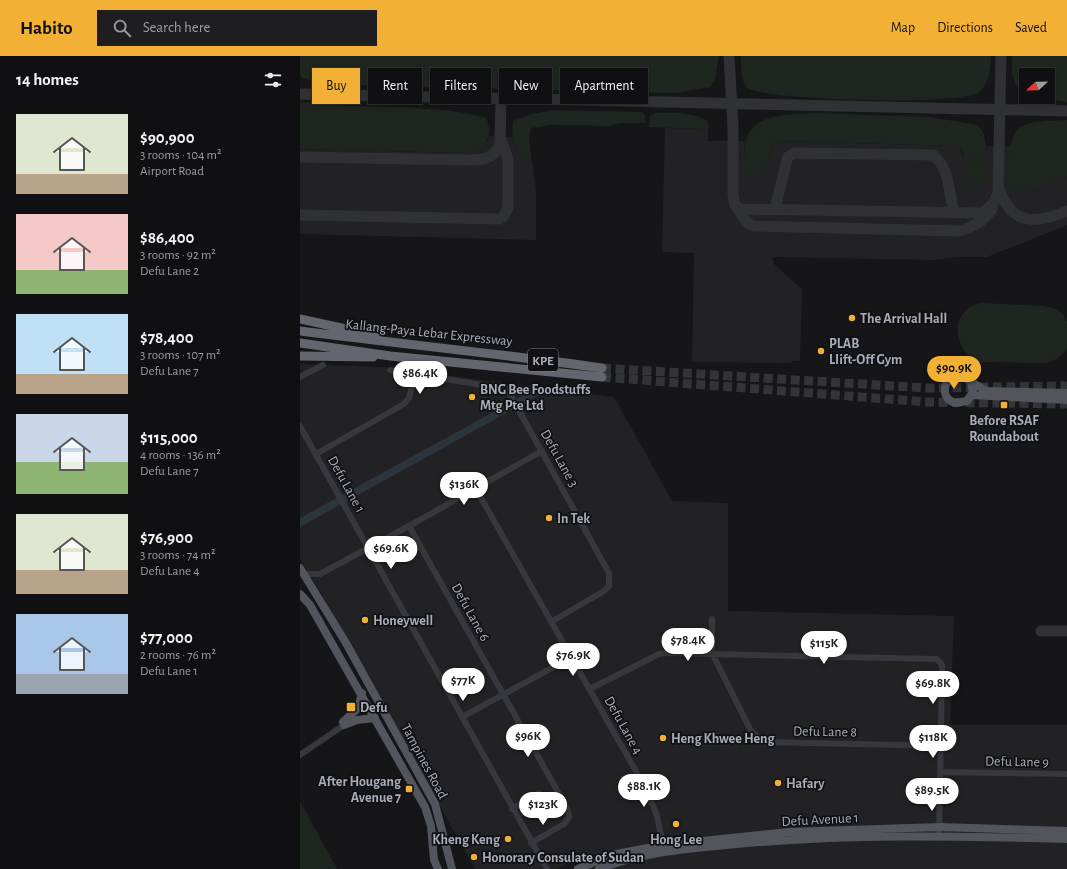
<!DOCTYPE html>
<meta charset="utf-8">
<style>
body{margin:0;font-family:"Alegreya Sans",sans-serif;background:#1e1e20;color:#f1f3f6;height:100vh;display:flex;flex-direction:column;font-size:15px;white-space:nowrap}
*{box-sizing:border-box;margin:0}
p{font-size:13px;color:#9c9d9f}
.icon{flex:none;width:22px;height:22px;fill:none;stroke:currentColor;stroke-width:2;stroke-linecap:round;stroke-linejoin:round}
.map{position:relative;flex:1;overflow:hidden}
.panel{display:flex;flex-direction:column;background:#101012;width:300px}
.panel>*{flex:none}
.hud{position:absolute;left:12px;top:12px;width:380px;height:36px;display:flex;gap:8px}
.needle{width:26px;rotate:248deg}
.buttons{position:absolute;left:719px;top:12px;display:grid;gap:8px}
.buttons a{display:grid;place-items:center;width:36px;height:36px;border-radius:0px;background:#101012;box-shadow:0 2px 6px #0003,0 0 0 1px #303032;font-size:20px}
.price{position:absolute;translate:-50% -34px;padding:0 9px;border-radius:14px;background:#fff;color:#222;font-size:13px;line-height:26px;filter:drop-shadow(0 1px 2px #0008)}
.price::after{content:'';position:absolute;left:50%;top:24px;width:12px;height:9px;margin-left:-6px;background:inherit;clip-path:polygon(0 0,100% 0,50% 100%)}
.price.current{background:#f2b134;color:#111}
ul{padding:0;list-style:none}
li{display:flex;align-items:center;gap:12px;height:100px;padding:0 16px}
li span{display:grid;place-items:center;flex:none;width:112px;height:80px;border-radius:0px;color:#555}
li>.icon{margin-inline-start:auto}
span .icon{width:48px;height:48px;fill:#fffc;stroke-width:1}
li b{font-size:17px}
h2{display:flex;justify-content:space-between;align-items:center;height:48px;padding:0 16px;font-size:17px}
.pill{padding:0 14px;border-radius:0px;background:#101012;box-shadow:0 2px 6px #0003,0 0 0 1px #303032;font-size:14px;line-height:36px}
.pill.current{background:#f2b134;color:#111}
header{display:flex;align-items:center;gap:24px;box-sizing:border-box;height:56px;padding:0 20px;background:#f2b134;color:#111}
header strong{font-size:19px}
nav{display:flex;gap:22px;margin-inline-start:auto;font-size:14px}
.search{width:280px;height:36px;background:#1e1e20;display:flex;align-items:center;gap:10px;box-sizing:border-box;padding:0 14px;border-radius:0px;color:#9c9d9f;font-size:15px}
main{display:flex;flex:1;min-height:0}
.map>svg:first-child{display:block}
.built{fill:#222225}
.green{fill:#1e261f}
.water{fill:#2c353c}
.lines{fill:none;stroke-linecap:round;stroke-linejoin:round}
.taxiway{stroke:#303135;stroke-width:11}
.highway-tunnel{stroke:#333438;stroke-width:9;stroke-dasharray:9 4.5;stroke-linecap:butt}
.minor{stroke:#37383d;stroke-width:6}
.major{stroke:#53555c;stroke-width:8}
.highway{stroke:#63666e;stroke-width:9}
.poi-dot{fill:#f2b134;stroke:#111113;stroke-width:1.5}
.labels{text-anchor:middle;stroke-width:3.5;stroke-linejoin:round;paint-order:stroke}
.shield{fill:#111113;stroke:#7b7e86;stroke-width:1}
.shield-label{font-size:13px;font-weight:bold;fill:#a8adb8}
.poi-label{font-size:14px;font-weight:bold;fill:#a8adb8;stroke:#111113;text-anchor:start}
.street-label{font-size:14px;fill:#a8adb8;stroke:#111113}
</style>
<header>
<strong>Habito</strong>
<div class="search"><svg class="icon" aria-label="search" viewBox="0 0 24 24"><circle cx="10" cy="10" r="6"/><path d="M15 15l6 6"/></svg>Search here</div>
<nav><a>Map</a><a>Directions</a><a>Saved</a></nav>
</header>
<main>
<section class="panel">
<h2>14 homes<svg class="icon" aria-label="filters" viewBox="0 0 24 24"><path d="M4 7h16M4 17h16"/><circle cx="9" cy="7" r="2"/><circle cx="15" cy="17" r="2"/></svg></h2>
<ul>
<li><span style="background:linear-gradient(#dfe7d0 75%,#b9a48a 0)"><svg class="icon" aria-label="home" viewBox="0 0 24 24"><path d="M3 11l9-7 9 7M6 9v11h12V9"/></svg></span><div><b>$90,900</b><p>3 rooms · 104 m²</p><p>Airport Road</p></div></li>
<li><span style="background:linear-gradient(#f6c9c9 70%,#8fb573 0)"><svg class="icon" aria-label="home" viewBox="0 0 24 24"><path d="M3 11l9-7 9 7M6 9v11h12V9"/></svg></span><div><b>$86,400</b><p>3 rooms · 92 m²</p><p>Defu Lane 2</p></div></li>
<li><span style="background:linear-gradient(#bfe0f5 75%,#b9a48a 0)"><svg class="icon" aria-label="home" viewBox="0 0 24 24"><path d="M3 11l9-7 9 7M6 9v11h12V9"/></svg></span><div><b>$78,400</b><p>3 rooms · 107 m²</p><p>Defu Lane 7</p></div></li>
<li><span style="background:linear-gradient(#c9d6e8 60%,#8fb573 0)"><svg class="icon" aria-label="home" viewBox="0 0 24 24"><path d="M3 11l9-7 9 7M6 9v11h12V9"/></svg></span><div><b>$115,000</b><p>4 rooms · 136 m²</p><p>Defu Lane 7</p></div></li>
<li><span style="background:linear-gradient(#dfe7d0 70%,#b9a48a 0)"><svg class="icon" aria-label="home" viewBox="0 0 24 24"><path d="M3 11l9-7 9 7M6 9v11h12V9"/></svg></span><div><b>$76,900</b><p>3 rooms · 74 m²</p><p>Defu Lane 4</p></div></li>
<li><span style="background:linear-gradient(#a9c7e8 75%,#9aa5b1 0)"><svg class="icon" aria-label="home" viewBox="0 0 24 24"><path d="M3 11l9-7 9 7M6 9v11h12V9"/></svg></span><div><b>$77,000</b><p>2 rooms · 76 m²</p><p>Defu Lane 1</p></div></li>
</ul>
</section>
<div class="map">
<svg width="767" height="813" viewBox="0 0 767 813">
<rect width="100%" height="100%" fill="#161618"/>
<!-- built -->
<path class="built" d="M365,72L408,73V85H445L444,94L446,98L443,102L469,104L472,87L479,85L658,90L663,100L687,97V90L711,91L707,124L732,134L767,120V169L687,201H658L634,204L473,201L474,208L502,233L500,305H492L491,307L392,306L394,197L362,196Z
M189,80L212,81L221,101L231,99L236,134V184L0,178V93L167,97L188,84Z
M0,308L82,311L314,341L372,445L428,447V555L654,560L650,669H767V813H283L278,802L257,813H175L20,535L0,503Z"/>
<!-- green -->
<path class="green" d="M0,0H419L415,23L410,31L376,37L75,30L17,26L3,22L0,19Z
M441,0H691C690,13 689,32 676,38C653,49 469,45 448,32C441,27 441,8 441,0Z
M712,0H767V46L735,41H748V19H726V38C712,32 711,14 712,0Z
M0,46C17,46 34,50 52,50C98,52 142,50 186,62C195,79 184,95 167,97L0,93Z
M252,54L342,56L345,59V67H320L310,70L252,69L231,72L229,81L231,99L221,102L212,81L213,65L232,58Z
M355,57H380L393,59L407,64L409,70L408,73L349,71L350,60Z
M514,57L630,61L678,69L684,78L687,97L665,101L658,90L479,85L472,87L467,112L460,122L447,121C441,114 440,105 446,98C443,91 445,88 447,81C457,56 492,59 514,57Z
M767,64V120C756,124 732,137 721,135C716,134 708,130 707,124C705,113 710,79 719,72C729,64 755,65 767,64Z
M681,105H685L689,110L685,125L680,129C670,128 665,122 662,112L666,108Z
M681,247L744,250L756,253L763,259L767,266V291C762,301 755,305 745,307L682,306C652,298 648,253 681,247Z
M0,745L37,813H0Z"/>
<!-- water -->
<path class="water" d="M228,332L239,339L0,471V462L219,342Z"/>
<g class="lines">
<!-- taxiway -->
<path class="taxiway" d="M429,0L433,71V139L435,149L440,153L681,157C691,152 697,144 699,133
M0,38L767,55
M0,101L167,104C182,104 193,104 200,88L201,43
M699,133C713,170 735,168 767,155
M698,139L701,0
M435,149L447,167L454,170L659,175C674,171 683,166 692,153
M475,153L487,104L488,101L494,97L633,99C650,111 649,139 654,157
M0,159L199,163L203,161L208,152V103L200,81
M741,575H767"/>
<!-- highway-tunnel -->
<path class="highway-tunnel" d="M302,312L626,332L767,330
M302,321L627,346L767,348"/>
<!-- minor -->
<path class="minor" d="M90,314L207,333L309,517V530L304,535L251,566
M0,321L23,309
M0,370L247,813
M16,398L104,348L109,342L115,319
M176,433L346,733L356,757L364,792
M109,470L268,754L269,761L264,768L231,787
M3,518H20L109,470L242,395
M412,563V597L451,675L464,686L642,690
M290,633L359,598L365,597L637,603L642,609V615L639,780
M162,661L272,601
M0,699L44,669
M642,716L767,718
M212,753L239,737"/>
<!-- major -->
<path class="major" d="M671,327L673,336L667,345L655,347C646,344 643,337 646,328L656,320C667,319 675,331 688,335L767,337
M672,339L767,344
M0,512L46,587L135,748L152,813
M0,538L10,549L125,751L131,770L134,804L138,813
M43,666L58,652L62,637
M44,669L57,664L75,662
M278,813L311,799L364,789L489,776L640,771L767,775
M299,813C342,796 390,792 436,788C547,778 656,780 767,783"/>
<!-- highway -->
<path class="highway" d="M0,263L78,280
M0,275C101,288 202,298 302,312
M0,287L90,300L302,321
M0,300L73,301"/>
</g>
<!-- markers -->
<g class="poi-dot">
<circle cx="552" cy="262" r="4"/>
<circle cx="521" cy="295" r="4"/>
<circle cx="172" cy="341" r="4"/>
<rect x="700" y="345" width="8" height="8" rx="2"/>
<circle cx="249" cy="462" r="4"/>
<circle cx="65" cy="564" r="4"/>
<rect x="46" y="646" width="10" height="10" rx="2"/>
<circle cx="363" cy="682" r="4"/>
<circle cx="478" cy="727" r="4"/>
<rect x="105" y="729" width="8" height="8" rx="2"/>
<circle cx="376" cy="768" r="4"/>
<circle cx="208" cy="783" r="4"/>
<circle cx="174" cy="801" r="4"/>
</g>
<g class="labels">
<!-- shield labels -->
<rect class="shield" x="228" y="293" width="30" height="22" rx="3"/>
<g class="shield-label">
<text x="243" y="309">KPE</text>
</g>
<!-- poi labels -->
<g class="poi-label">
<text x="560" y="267">The Arrival Hall</text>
<text x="529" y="292">PLAB<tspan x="529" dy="16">LIift-Off Gym</tspan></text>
<text x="180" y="338">BNG Bee Foodstuffs<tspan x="180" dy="16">Mtg Pte Ltd</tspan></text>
<text x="704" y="369" text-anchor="middle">Before RSAF<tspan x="704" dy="16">Roundabout</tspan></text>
<text x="257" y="467">In Tek</text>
<text x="73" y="569">Honeywell</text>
<text x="60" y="656">Defu</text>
<text x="371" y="687">Heng Khwee Heng</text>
<text x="101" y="730" text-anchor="end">After Hougang<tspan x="101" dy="16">Avenue 7</tspan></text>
<text x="486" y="732">Hafary</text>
<text x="200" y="788" text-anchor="end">Kheng Keng</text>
<text x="376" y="788" text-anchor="middle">Hong Lee</text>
<text x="182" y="806">Honorary Consulate of Sudan</text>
</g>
<!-- street labels -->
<g class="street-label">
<text transform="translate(129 276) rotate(6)" y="5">Kallang-Paya Lebar Expressway</text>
<text transform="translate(260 402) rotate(61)" y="5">Defu Lane 3</text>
<text transform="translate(47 428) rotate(61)" y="5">Defu Lane 1</text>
<text transform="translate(171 556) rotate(61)" y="5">Defu Lane 6</text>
<text transform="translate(324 669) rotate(61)" y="5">Defu Lane 4</text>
<text transform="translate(525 675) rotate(1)" y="5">Defu Lane 8</text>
<text transform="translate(125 705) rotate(62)" y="5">Tampines Road</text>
<text transform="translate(717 705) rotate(1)" y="5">Defu Lane 9</text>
<text transform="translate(520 763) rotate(-3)" y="5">Defu Avenue 1</text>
</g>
</g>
</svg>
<div class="buttons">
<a><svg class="needle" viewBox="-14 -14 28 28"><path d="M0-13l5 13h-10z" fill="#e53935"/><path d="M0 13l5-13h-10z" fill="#9c9d9f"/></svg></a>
</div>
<b class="price current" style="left:654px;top:334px">$90.9K</b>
<b class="price" style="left:120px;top:339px">$86.4K</b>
<b class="price" style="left:164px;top:450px">$136K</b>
<b class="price" style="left:91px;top:514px">$69.6K</b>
<b class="price" style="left:388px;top:606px">$78.4K</b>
<b class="price" style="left:524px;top:609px">$115K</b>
<b class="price" style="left:273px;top:621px">$76.9K</b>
<b class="price" style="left:163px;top:646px">$77K</b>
<b class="price" style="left:633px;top:649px">$69.8K</b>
<b class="price" style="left:228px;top:702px">$96K</b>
<b class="price" style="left:633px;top:703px">$118K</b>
<b class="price" style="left:344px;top:752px">$88.1K</b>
<b class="price" style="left:632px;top:756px">$89.5K</b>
<b class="price" style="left:243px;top:770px">$123K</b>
<div class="hud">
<a class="pill current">Buy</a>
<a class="pill">Rent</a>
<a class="pill">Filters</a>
<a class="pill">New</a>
<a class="pill">Apartment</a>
</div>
</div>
</main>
